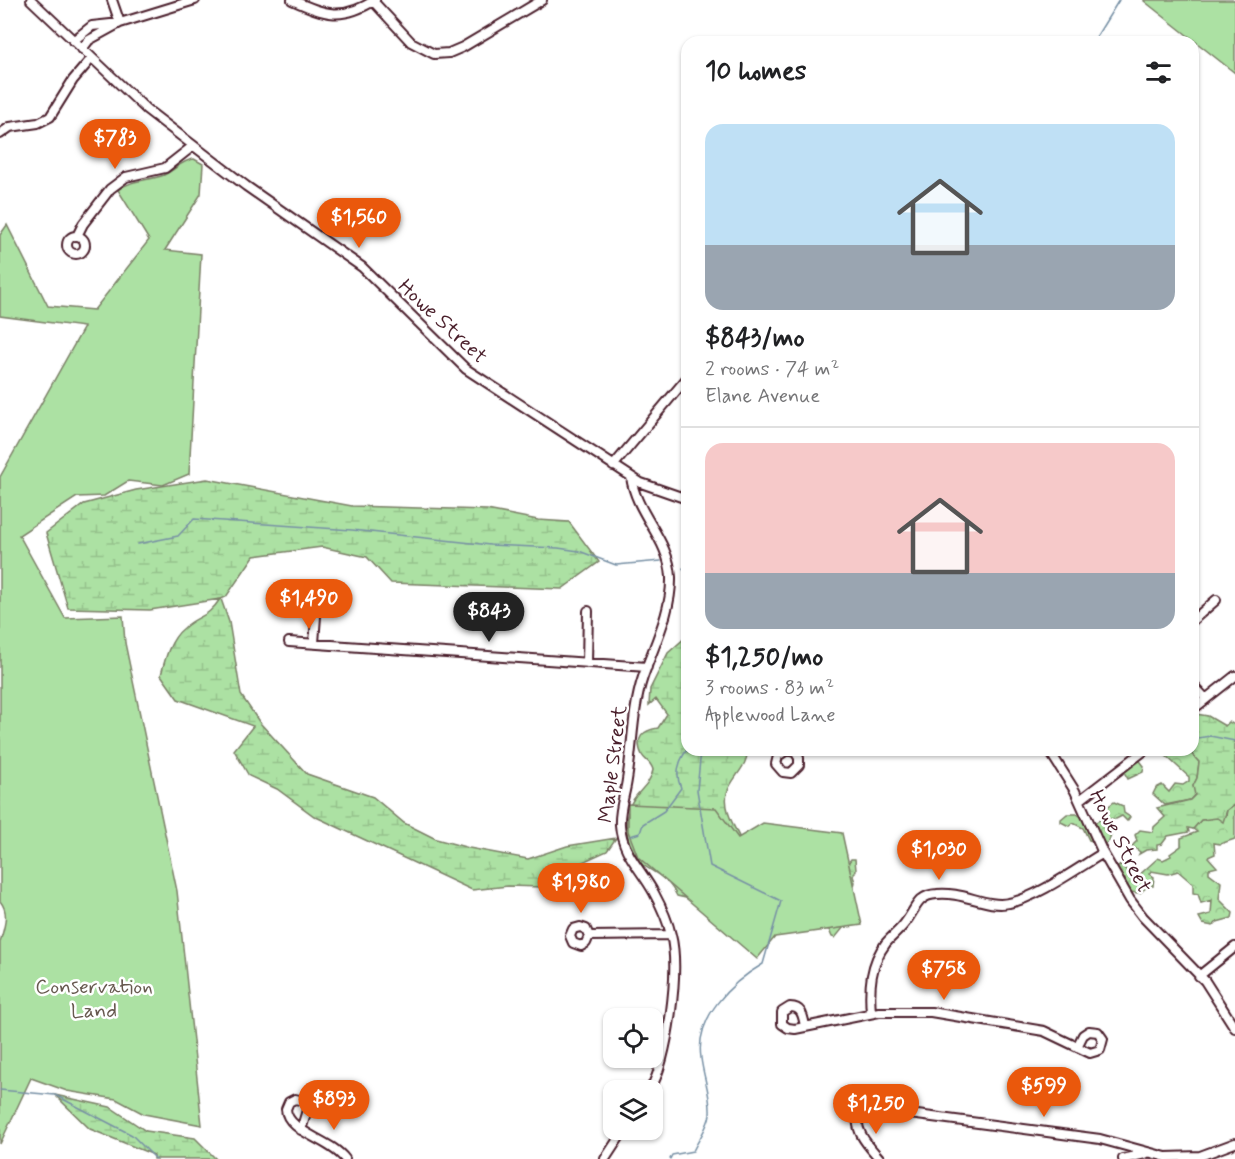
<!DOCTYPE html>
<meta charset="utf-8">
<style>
body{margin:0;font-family:Mynerve,sans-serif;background:#f2f2f2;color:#202124;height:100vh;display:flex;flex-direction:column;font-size:22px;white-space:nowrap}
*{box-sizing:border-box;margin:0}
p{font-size:20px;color:#757577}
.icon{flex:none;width:33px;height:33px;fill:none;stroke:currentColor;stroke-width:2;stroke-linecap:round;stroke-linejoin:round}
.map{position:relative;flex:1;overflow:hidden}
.side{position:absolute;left:681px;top:36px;width:518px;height:720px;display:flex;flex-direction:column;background:#fff;border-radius:18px;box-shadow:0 2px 4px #0004}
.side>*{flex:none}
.fabs{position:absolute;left:603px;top:1008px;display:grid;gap:12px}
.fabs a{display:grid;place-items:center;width:60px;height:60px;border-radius:12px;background:#fff;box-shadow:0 2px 4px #0004;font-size:30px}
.price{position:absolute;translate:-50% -51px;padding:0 14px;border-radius:21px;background:#ea580c;color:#fff;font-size:20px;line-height:39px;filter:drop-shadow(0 2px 3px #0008)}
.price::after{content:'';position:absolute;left:50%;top:36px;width:18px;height:14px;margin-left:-9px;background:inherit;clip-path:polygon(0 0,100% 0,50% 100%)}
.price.active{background:#222;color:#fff}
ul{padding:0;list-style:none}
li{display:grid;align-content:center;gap:12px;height:318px;padding:0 24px}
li+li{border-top:2px solid #e0e0e0}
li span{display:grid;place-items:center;height:186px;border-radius:18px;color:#555}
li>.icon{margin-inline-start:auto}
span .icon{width:108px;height:108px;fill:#fffc;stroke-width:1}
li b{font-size:26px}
h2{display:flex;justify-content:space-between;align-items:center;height:72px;padding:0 24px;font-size:26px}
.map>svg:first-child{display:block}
.forest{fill:url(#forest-crowns);stroke:#7b8067;stroke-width:1.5}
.wetland{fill:url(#wetland-marsh);stroke:#7b8067;stroke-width:1.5}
.park{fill:#ace1a3;stroke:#7b8067;stroke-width:1.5}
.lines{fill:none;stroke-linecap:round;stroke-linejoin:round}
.stream{stroke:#7790a5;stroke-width:1.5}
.minor-casing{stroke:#4a1f2b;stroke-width:12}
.minor{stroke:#fff;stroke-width:8}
.labels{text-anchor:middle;stroke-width:5;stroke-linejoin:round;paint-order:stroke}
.street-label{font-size:21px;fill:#4a1f2b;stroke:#fff}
.park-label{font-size:21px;fill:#67594f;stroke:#fff}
</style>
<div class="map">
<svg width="1235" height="1159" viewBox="0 0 1235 1159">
<defs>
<pattern id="forest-crowns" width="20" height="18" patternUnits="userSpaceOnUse" patternTransform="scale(1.5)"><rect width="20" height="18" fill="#ace1a3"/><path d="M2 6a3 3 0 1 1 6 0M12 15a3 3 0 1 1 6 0" fill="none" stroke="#96c18c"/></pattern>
<pattern id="wetland-marsh" width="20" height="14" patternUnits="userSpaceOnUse" patternTransform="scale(1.5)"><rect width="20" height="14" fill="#ace1a3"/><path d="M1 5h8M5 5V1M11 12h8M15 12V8" fill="none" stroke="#96c18c"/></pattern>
</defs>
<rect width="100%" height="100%" fill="#fff"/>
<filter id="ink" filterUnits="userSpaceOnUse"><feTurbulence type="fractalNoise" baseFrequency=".0167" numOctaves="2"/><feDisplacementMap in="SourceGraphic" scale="12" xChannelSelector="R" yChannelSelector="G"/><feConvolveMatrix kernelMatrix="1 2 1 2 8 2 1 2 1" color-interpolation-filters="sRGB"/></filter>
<g filter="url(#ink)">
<!-- forest -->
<path class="forest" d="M1165,750H1188L1199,762L1197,778L1193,786L1196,793L1190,800L1165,805L1153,794L1156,788L1162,785L1169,792L1175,784L1183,785L1189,781V777L1165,755Z
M1138,758L1144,766L1143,772L1128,779L1124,772Z
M1114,802L1123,806L1124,813L1130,817L1127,821L1122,816L1116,819H1109L1108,831L1111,834L1109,841L1105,844L1089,840L1083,828L1073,823L1069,826L1061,822V819L1067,814H1077L1087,821L1096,822L1106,817V808Z
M1235,804V839L1220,844L1214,843L1215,854L1208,857L1217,867L1209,869V873L1221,882L1219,899L1233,913L1232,918L1217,922L1213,926L1203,924L1199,917L1211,914L1212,900L1201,903L1198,894L1193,893V884L1178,871L1168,874L1151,871L1149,874L1154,877L1153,886L1149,885L1140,893L1128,892L1125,879H1122L1116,870L1120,864L1131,875L1137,877L1158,858L1163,860L1171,856L1170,854L1181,846V838L1197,832L1193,829L1201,820L1226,816L1227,810Z"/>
<!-- wetland -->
<path class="wetland" d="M207,479L352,506L487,510L538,520L569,522L599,562L562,589L391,583L367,557L322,547L254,556L226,597L221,599L229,622L241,695L260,723L307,774L373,797L404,823L436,839L469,848L528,859L567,846L616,838L607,851L578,864L560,883L542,887L508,886L472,890L314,816L277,789L249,776L234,750L253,726L178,699L161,675C165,659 170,639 184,628C198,615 208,618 220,599L150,610L68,608L46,533L84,504L136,490Z
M687,636V750H747C749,766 731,778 727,793C723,812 737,830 744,847L847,865L851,859H855L856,870L853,876L855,882L844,927L835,938L832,937L829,930L677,896C667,877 659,876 643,865C628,854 623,825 629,808C634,792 650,787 653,770C651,761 645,761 642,755C634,738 643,730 658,728L667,714L656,699L649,705L650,689L668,653Z
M1196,714L1208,716L1225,726L1229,722L1235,725V804L1227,810L1223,822L1217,818L1201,820L1193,829L1188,828L1189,832L1168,836L1162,844L1157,845V849L1146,850L1139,854L1140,852L1132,846L1137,841L1135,835L1140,830L1153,832L1154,827L1165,817L1157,808L1190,800L1195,795L1193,786L1197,778L1199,762L1188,750H1192L1193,724Z
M55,1095L110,1107L146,1131L195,1138L216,1159H154V1155L90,1129Z"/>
<!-- park -->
<path class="park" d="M1235,0V73L1144,1V0Z
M194,159L203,164L201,194L165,250L201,254L189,474L163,485L128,481L104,496L77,497L19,535L65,618L123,616L125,643L177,891L202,1125L144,1114L116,1099L67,1091L31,1078L0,1144V942C4,928 10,913 0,901V477L84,327L0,316V235L7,225L48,306L94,310L149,240L118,190C132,179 148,181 164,175C175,170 182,160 194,159Z
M628,804L716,808L738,838L763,823L842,833L862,925L775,937L757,959L638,857L628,831Z"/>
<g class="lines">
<!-- stream -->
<path class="stream" d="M1093,42L1119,0
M138,544L178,536L194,519L352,530L490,545L558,548L579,551L616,565L661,561
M683,568L687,574
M1192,739L1210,736L1235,741
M693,750L701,751
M630,836L640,833L643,824L664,811L681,788C675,774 678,763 686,751L691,750
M0,1090L55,1095L132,1135L156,1159
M670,1159L672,1155L693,1151C698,1140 710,1124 710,1113C711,1095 703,1076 701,1058C695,1018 730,983 763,964L781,901L710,866L697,790L701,750"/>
<defs>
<path id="minor" d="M31,0L146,109L246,186L362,267L466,369L641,483L687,499
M112,0L120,23L195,0
M292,0C326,15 342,21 375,0
M373,1L411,42L434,54L449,53L463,47L542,0
M73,41L92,26L120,23L89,40L82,49
M0,134L10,127L38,123L50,117L73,80L91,59
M77,236L83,224L110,189L126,177L165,168L193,146
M67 245a9 9 0 1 1 18 0a9 9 0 1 1-18 0Z
M613,466L687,378
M631,477C636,514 669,539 671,577C672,611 654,645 643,677C632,710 633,745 627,780C625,795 619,809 620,825C622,853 641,869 654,893C661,906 668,921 671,935C680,970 668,1059 650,1090
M1192,621L1216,600
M289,642L647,667
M314,643L316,616
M587,663L588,611
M1192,684L1206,699
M1192,710L1235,676
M1049,750L1075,791L1103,853L1130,900L1143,917L1205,981L1235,1028
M794,752L787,750L778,756L776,764L783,772L791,773L799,765V758L794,750
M1080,800L1145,750
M589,936L586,943L581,946L573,943L570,936L573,929L580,927L586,929L589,936L671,935
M1199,976L1235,947
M871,1013C869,988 870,964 886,943C892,936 900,930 905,923C916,909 917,895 937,894C962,891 987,908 1009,903C1036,898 1078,868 1103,853
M805,1026C803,1016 802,1007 790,1007L782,1012V1024L788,1028L795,1029L879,1012H931L1044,1031L1090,1053L1100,1050L1103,1039L1098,1032L1089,1031L1083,1035L1077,1047
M301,1130L308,1107L304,1101L295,1099L289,1102L286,1109C287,1132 330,1139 345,1159
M605,1159L624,1130
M880,1159C868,1145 853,1131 859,1112L879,1110L1100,1139L1166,1157L1200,1156L1235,1143
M1123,1159L1145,1154"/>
</defs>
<!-- minor casing -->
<use href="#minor" class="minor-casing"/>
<!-- minor -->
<use href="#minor" class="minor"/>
</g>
</g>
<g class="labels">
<!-- street labels -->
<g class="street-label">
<text transform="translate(443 321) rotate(43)" y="7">Howe Street</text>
<text transform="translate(612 764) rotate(-83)" y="7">Maple Street</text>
<text transform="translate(1121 841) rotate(63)" y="7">Howe Street</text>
</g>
<!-- park labels -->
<g class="park-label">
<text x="94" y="993">Conservation<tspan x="94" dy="24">Land</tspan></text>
</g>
</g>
</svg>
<div class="fabs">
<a><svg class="icon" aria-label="locate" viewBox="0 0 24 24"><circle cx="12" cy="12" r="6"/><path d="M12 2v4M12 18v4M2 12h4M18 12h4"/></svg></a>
<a><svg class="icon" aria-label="layers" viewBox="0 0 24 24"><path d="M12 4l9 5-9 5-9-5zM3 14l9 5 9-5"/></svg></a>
</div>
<b class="price" style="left:115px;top:170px">$783</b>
<b class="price" style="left:359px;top:249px">$1,560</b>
<b class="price" style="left:309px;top:630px">$1,490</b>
<b class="price active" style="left:489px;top:643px">$843</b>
<b class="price" style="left:939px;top:881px">$1,030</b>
<b class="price" style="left:581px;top:914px">$1,980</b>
<b class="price" style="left:944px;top:1001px">$758</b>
<b class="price" style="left:1044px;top:1118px">$599</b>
<b class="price" style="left:334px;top:1131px">$893</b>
<b class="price" style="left:876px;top:1135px">$1,250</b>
<section class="side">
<h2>10 homes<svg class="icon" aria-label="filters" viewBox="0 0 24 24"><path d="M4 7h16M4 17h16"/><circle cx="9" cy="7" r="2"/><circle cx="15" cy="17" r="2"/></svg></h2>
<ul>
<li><span style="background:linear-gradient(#bfe0f5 65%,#9aa5b1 0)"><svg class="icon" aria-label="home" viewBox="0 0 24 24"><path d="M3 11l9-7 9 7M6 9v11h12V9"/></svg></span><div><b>$843/mo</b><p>2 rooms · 74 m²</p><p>Elane Avenue</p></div></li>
<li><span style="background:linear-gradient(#f6c9c9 70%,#9aa5b1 0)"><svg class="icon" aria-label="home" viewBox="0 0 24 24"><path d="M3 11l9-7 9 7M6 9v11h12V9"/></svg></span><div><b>$1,250/mo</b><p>3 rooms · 83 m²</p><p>Applewood Lane</p></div></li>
</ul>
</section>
</div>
